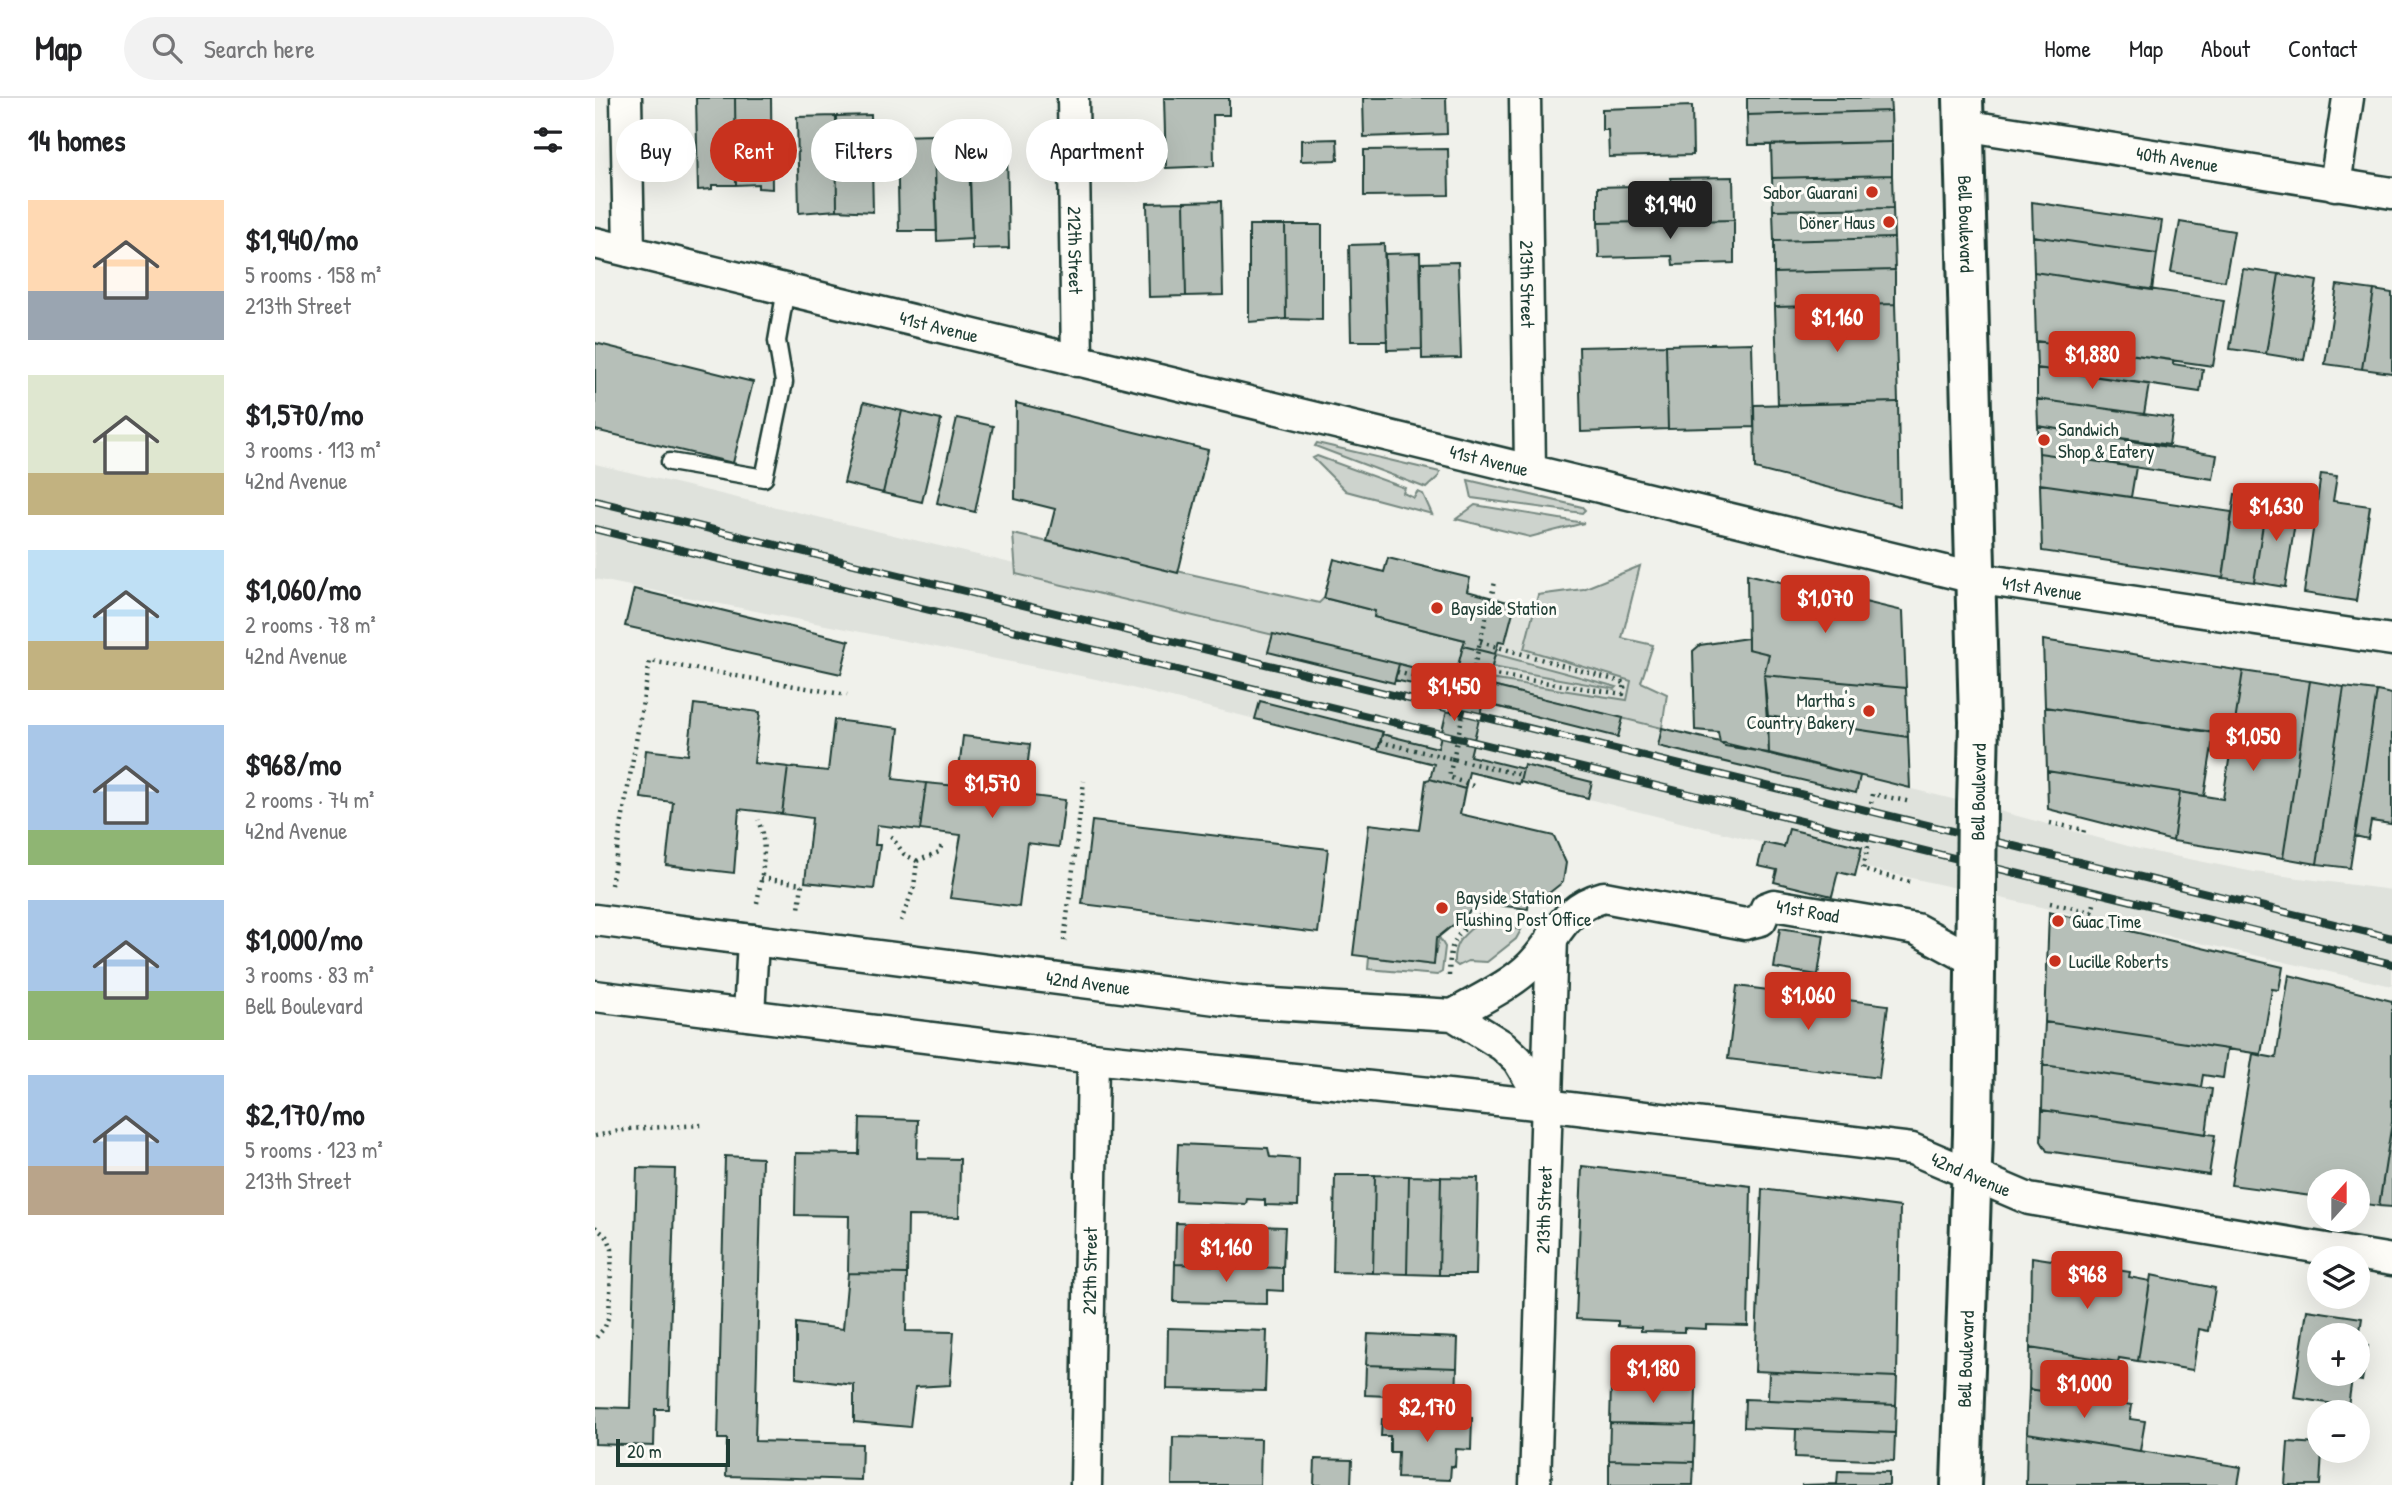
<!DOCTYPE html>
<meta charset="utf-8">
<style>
body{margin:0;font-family:"Patrick Hand",sans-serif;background:#f2f2f2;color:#202124;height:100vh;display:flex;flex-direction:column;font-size:26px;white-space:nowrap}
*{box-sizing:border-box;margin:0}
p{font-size:23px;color:#757577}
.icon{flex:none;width:38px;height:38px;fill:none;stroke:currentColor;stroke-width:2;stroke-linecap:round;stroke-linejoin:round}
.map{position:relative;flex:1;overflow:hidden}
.side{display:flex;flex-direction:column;background:#fff;width:595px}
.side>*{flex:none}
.guide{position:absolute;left:21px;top:21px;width:665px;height:63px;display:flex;gap:14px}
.needle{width:46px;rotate:21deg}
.fabs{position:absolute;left:1712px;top:1071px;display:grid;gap:14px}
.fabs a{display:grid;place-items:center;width:63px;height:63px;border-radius:50%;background:#fff;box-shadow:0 7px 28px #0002;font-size:35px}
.scale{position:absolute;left:21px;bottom:18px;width:114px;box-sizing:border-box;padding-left:7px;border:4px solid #1f3d34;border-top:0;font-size:19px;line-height:24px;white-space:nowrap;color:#1f3d34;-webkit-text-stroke:5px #fdfcf7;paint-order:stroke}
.price{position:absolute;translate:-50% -60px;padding:0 16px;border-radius:7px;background:#c8321e;color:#fff;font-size:23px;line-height:46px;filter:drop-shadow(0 2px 4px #0008)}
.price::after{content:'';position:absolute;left:50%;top:42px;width:21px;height:16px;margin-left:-10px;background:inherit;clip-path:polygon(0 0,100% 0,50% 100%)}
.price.active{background:#222;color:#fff}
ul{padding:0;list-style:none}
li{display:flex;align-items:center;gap:21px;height:175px;padding:0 28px}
li span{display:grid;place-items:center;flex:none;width:196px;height:140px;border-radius:0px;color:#555}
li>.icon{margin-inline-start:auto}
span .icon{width:84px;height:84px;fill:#fffc;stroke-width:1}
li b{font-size:30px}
h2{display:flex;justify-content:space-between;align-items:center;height:84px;padding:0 28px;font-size:30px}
.pill{padding:0 24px;border-radius:32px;background:#fff;box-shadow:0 7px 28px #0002;font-size:24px;line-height:63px}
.pill.active{background:#c8321e;color:#fff}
header{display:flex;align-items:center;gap:42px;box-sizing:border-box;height:98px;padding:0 35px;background:#fff;border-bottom:2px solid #e0e0e0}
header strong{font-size:33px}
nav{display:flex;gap:38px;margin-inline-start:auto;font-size:24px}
.search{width:490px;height:63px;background:#f2f2f2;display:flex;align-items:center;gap:18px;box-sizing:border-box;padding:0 24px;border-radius:38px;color:#757577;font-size:26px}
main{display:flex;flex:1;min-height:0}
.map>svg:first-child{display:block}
.built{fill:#dfe2dc}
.green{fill:#cdd3cd;stroke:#768880;stroke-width:2}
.building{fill:#b6bfb8;stroke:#1f3d34;stroke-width:2;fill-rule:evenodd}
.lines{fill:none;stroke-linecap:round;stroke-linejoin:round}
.service-casing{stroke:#1f3d34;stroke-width:21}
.minor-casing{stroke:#1f3d34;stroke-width:35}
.tertiary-casing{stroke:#1f3d34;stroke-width:44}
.path{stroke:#1f3d34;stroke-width:4.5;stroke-dasharray:2 5;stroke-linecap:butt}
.service{stroke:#fdfcf7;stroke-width:16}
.minor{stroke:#fdfcf7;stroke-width:30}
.tertiary{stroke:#fdfcf7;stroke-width:38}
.rail-casing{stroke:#1f3d34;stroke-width:8}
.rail{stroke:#fdfcf7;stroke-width:5;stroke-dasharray:16;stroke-linecap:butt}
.tertiary-bridge-casing{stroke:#1f3d34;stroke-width:44;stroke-linecap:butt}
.path-bridge{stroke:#1f3d34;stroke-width:4.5;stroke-dasharray:2 5;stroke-linecap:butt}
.tertiary-bridge{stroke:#fdfcf7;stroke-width:38}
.poi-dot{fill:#c8321e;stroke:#fdfcf7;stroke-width:2.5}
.labels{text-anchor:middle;stroke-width:6;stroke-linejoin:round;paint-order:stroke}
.street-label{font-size:19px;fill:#1f3d34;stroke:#fdfcf7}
.poi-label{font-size:19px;fill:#1f3d34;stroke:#fdfcf7;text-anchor:start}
</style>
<header>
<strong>Map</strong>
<div class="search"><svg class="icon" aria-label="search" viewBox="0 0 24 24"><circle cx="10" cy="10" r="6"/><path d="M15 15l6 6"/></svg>Search here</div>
<nav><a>Home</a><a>Map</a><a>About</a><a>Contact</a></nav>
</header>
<main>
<section class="side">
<h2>14 homes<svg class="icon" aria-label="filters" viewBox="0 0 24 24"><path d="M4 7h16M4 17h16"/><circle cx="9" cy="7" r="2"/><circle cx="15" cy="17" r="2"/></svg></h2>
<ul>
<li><span style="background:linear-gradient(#ffd9b3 65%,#9aa5b1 0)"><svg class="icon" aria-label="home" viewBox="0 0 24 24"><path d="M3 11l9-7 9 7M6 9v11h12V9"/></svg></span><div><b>$1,940/mo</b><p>5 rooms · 158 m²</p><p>213th Street</p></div></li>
<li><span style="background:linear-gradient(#dfe7d0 70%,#c2b280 0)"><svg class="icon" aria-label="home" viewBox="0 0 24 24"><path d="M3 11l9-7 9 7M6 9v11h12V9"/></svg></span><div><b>$1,570/mo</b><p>3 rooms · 113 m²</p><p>42nd Avenue</p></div></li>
<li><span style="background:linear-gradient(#bfe0f5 65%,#c2b280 0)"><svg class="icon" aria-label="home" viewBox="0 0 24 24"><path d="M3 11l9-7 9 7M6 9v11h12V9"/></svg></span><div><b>$1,060/mo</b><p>2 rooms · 78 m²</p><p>42nd Avenue</p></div></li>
<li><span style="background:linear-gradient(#a9c7e8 75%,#8fb573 0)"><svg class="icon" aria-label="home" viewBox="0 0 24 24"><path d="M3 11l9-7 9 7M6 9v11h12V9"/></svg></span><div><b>$968/mo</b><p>2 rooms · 74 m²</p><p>42nd Avenue</p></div></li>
<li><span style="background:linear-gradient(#a9c7e8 65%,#8fb573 0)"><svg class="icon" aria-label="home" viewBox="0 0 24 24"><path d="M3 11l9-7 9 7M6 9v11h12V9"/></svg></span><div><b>$1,000/mo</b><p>3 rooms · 83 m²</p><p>Bell Boulevard</p></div></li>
<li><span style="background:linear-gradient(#a9c7e8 65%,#b9a48a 0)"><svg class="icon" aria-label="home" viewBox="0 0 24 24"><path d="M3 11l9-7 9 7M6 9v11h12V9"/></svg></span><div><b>$2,170/mo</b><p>5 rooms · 123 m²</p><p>213th Street</p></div></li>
</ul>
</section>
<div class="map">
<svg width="1797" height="1387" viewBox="0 0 1797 1387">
<rect width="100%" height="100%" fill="#f0f1eb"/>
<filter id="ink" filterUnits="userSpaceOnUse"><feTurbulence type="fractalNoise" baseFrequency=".0143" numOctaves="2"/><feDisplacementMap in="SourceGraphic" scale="14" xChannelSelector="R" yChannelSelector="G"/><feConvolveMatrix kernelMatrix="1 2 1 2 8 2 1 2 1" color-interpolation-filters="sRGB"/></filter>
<g filter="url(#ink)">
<!-- built -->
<path class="built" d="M0,366L420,466L418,436L724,505L729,500L739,461L789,474L793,460L875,480L872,493L939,510L930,551L1036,583L1028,620L1382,707L1544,751L1659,774L1797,792V888L1263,768L1260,778L1243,774L1237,798L1179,784L1182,772L1163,768L1168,745L926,684L924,686L874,674L835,681L839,666L501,581L0,481Z"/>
<!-- green -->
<path class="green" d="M722,345L845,374L844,378L831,390L720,348Z
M722,358L810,390L808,395L819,400L822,394L828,396L837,416L751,393L718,360Z
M873,382L987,409L990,412L987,415L877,400Z
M880,407L989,425L935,439L861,421Z
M418,436L724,505L729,500L780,513L779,519L870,542L862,573L848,577L421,476Z
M1045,468L1027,540L1058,547L1046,584L1072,596L1067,630L893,587L894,581L1032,602L1036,583L929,551L943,497L988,491Z
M900,556L1022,589L1020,591L897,569Z
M885,823L926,832L921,841L892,864L873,863L863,868L859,865C858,843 869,837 885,823Z
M844,839L850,849L847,874L842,877L773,871L774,859L838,867Z"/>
<!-- building -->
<path class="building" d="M101,0H140L141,87H117V91L103,92Z
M140,0H176L177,91L163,90V86L141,87Z
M569,0H634V17H618L619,68L571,70Z
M768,0H851L852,36L769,39Z
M1152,0H1295L1296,13L1152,17Z
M1097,8L1098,57L1014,59L1013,32H1007V11Z
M1296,13L1297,44L1153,47L1152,17Z
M276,17L278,114L242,112L241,18Z
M241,18L242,112L204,115L202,19Z
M339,37L342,133H304L302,38Z
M742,41L743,62L706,63V42Z
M1297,44V77L1177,80L1176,47Z
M374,47L377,141L342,143L339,48Z
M853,51L854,97L769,98V52Z
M412,55L414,150L377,151L374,56Z
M1297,77L1298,110L1178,112L1177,80Z
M1138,79L1139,122L1003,125V89L1076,87V80Z
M626,103L628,197L591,198L589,104Z
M589,104L591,198L554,199L552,105Z
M1437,104L1567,123L1562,156L1438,138Z
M1298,110L1299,140L1179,143L1178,112Z
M1139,122V165L1078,167L1077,158L1004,160L1003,125Z
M1585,124L1639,133L1630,183L1576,174Z
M654,127H690L691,221L654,224Z
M690,127H727V222L691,221Z
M1438,138L1562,156L1557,192L1439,174Z
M1299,140L1300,172L1179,175V143Z
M789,146L792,243H756L754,147Z
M825,155L827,251L792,252L790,156Z
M863,164L866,260L827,261L826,165Z
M1648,171L1684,176L1671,256L1635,251Z
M1300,172V206L1180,209L1179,175Z
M1439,174L1629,202L1618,268L1441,243Z
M1684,176L1722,183L1709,262L1671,256Z
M1742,187L1779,192L1767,271L1730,266Z
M1779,192L1797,195V275L1767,271Z
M1300,206L1303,304L1183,307L1180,209Z
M1441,243L1578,262V266L1608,271L1605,294L1442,270Z
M0,245L158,284L138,365L0,332Z
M1157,245L1159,329L1073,331L1071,247Z
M1071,247L1073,331L986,334L984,249Z
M1442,270L1554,286L1549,316L1442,301Z
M1442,301L1578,320L1574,347L1443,328Z
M269,304L307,313L288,395L249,385Z
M1303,304L1305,408L1160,371L1159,307Z
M421,305L613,352L583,475L452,443L460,411L420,401Z
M307,313L346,322L327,404L288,395Z
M362,320L398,328L380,414L342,405Z
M1443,328L1622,357L1618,381L1444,355Z
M1444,355L1541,369L1536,399L1445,386Z
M1726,376L1742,378L1738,403L1775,408L1761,503L1709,495Z
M1445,386L1637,414L1628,480L1447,453Z
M1640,396L1672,401L1659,484L1628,480Z
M1672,401L1703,405L1690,489L1659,484Z
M793,460L875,480L872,493L920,506L910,544L904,543L900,556L868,548L870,542L779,519L780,513L729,500L739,461L789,474Z
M1152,476L1308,513L1311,590L1169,577L1174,556L1153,551Z
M39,491L254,543L246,576L30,528Z
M678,536L804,566L799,585L673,554Z
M1153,540V551L1174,556L1169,577L1174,655L1130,648L1125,645L1123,634L1100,632L1098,553L1105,547Z
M1448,542L1648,573L1638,637L1450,609Z
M868,548L900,556L875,658L928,671L924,686L874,674L870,691L835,681L839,666L783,652L787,636L843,650L856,595L800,582L804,566L860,580Z
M1648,573L1715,583L1688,760L1578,743L1585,694L1628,701Z
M1169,577L1311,590L1313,639L1173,618Z
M1715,583L1749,589L1722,766L1688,760Z
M893,587L1028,620L1023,639L888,605Z
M1749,589L1782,593L1755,770L1722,766Z
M1782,593L1797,596V719L1796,726L1776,723L1773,741L1760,738Z
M665,603L788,634L783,652L660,621Z
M99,606L165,614L159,665L193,669L187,716L144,711L139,775L71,767L78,704L46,700L51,652L93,657Z
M1450,609L1619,635L1609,698L1452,673Z
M1173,618L1313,639L1315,690L1174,655Z
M239,622L304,630L298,681L331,685L325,732L282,727L280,747H285L279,791L210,784L217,720L187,716L193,669L233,673Z
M1067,630L1265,678L1261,695L1063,648Z
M368,638L435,646L429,697L470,702L464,749L432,745L424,809L355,800L366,737L325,732L331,685L362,688Z
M929,667L997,684L993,700L925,684Z
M1452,673L1585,694L1578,743L1453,711Z
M835,681L870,691L865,716L959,738L971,765L968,784L944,803L934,801L933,811L885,805L841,841L839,867L758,857L774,726L824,732L831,682Z
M497,723L733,751L723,835L487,806Z
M1194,731L1267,749L1260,778L1243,774L1237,798L1179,784L1182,772L1163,768L1169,745L1189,749Z
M1454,814L1688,869L1684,892L1677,891L1666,956L1450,924Z
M1185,830L1229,837L1223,877L1179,870Z
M1694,877L1797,903V1024L1784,1108L1762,1105V1083H1724V1099L1636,1087L1658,956L1681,960Z
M1142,888L1293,907L1284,980L1133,961Z
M1450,924L1632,951L1628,980L1608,977L1606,989L1448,967Z
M1448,967L1617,991L1611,1036L1447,1012Z
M1447,1012L1620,1037L1614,1077L1452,1053L1446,1043Z
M265,1020L323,1022L322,1060L365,1061L364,1119L313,1118L312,1176L253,1175L254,1118L200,1117L201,1055L264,1056Z
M1797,1024V1109L1784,1108Z
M583,1046L673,1050L675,1059L704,1061L703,1108L670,1107V1102L652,1101L651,1106L581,1103Z
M130,1058L167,1060L160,1343L267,1346L266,1382L131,1378L132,1341H123Z
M987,1068L1156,1088L1153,1228L1111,1227V1231L1089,1230V1234L1046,1233V1229L1023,1228V1223L981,1221Z
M42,1070L80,1071L73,1311H60L59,1348L0,1346V1309L35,1310Z
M740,1077H780L778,1175L738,1174Z
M780,1077L814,1078L812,1176L778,1175Z
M814,1078L846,1079L844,1177L812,1176Z
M846,1079L883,1080L881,1177H844Z
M1167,1091L1305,1109L1302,1279L1160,1273Z
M581,1125L690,1129L688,1170L580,1166Z
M1437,1159L1535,1174L1534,1179L1555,1183L1543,1263L1524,1260L1523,1264L1435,1250Z
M580,1166L688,1170V1193L672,1192V1206L579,1204Z
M253,1175L312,1176L311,1233L359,1234L355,1287L320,1289L315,1329L259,1324V1287L201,1280V1225L248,1231Z
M1556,1177L1620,1190L1613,1233L1604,1231L1598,1272L1543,1263Z
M1712,1212L1767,1220L1763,1246L1773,1248L1767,1283L1757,1281L1753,1308L1699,1300ZM1724,1237H1762V1276H1724Z
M573,1230L672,1233L670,1293L572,1291Z
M773,1236L863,1240L862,1270L771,1267Z
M1435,1250L1523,1264L1517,1304L1434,1291Z
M771,1267L862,1270L861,1301L770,1297Z
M1174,1274L1302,1279L1301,1307L1173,1302Z
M1016,1287L1101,1289L1100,1327L1015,1325Z
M1434,1291L1537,1307L1535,1321L1550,1323L1545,1353L1432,1335Z
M1150,1301L1301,1307L1300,1335L1149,1329Z
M800,1316L877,1320L876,1352L861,1351L860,1369L856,1368L855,1382L802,1380L803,1354H795V1338H786L787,1321L800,1319Z
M1015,1325L1100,1327L1099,1364L1014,1362Z
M1201,1331L1300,1335L1299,1363L1200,1359Z
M1432,1335L1646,1369L1643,1387H1431Z
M578,1339L666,1341L665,1387H577Z
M1693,1344L1724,1346V1353H1727L1725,1387H1690Z
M720,1361L757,1362L756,1387H719Z
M1014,1362L1099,1364L1098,1387H1014Z
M1243,1373L1294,1374V1387H1206L1242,1386Z"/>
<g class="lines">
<defs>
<path id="service" d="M75,364L169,380L189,284L182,243L191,191"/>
<g id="minor">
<path d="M31,0L34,153"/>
<path id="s1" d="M478,0L482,263"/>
<path id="s2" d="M930,0L935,372"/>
<path id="s3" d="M1368,27L1797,95"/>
<path d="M1740,87L1753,0"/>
<path id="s4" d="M0,145L1379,480L1797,542"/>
<path id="s5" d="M0,822L645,904L858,917L908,948L923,962L950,1007"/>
<path id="s6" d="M0,898L498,960L950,1007L1317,1051L1434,1101L1797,1162"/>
<path d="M154,917L158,842"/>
<path id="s7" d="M858,917C883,902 915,888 936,867C964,839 965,811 1009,799L1150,826L1166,822L1171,810L1179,807L1321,831L1380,863"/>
<path id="s8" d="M491,1387L498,960"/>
<path id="s9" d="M940,1387L957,839"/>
</g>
<g id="tertiary">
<path id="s10" d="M1368,0L1384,624L1382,707"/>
<path id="s11" d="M1366,1387L1378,1036L1381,795"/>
</g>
</defs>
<!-- service casing -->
<use href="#service" class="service-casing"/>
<!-- minor casing -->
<use href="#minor" class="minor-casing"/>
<!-- tertiary casing -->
<use href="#tertiary" class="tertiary-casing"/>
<!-- path -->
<path class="path" d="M885,544L1030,585L1028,596L893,576
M802,574L873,593L900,484
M850,577H856
M785,644L927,677
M858,661L854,679L881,689
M1276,705L1278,696L1316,704
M1455,725L1489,732L1488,736
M296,738L309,756L322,763L319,789L306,823
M1273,748L1268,772L1315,784
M322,763L344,754L348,744
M166,780L207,786L204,811
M16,787L55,563L252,597
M162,805C167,776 174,750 163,722
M1455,805L1497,814L1500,802
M469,843L489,683
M854,878C855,842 858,840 885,818L924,827
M0,1038L34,1031L107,1027
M0,1129L13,1140L17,1151L14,1217L10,1229L0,1241"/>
<!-- service -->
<use href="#service" class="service"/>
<!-- minor -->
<use href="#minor" class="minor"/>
<!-- tertiary -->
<use href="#tertiary" class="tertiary"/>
<defs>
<path id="rail" d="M0,403L1797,840
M0,431L1797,866"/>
</defs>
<!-- rail casing -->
<use href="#rail" class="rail-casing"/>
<!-- rail -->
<use href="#rail" class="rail"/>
<defs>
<path id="tertiary-bridge" d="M1381,795L1382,707"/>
</defs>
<!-- tertiary-bridge casing -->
<use href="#tertiary-bridge" class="tertiary-bridge-casing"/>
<!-- path-bridge -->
<path class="path-bridge" d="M858,661L873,593"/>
<!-- tertiary-bridge -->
<use href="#tertiary-bridge" class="tertiary-bridge"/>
</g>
</g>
<!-- markers -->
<g class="poi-dot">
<circle cx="1277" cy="94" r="7"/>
<circle cx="1294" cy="124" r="7"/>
<circle cx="1449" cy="342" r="7"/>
<circle cx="842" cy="510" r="7"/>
<circle cx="1274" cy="613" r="7"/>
<circle cx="847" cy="810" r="7"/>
<circle cx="1463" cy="823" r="7"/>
<circle cx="1460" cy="863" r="7"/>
</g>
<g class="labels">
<!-- street labels -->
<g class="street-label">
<text dy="7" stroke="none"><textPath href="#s3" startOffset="217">40th Avenue</textPath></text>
<text dy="7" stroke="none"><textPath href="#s10" startOffset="126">Bell Boulevard</textPath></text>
<text dy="7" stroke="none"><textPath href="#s1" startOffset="152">212th Street</textPath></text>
<text dy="7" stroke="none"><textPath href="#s2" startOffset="186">213th Street</textPath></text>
<text dy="7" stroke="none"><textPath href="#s4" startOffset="354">41st Avenue</textPath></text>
<text dy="7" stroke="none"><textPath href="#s4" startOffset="920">41st Avenue</textPath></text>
<text dy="7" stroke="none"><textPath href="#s4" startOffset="1488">41st Avenue</textPath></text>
<text transform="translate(1383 694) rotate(-89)" y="7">Bell Boulevard</text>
<text dy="7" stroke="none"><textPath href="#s7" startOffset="411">41st Road</textPath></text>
<text dy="7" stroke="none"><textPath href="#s5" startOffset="497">42nd Avenue</textPath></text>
<text dy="7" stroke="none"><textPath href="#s6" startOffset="1390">42nd Avenue</textPath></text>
<text dy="7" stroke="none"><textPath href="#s9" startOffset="275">213th Street</textPath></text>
<text dy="7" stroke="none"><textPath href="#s8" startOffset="214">212th Street</textPath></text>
<text dy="7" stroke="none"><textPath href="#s11" startOffset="126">Bell Boulevard</textPath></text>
</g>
<!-- poi labels -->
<g class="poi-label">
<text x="1263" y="101" text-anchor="end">Sabor Guarani</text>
<text x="1280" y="131" text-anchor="end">Döner Haus</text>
<text x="1463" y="338">Sandwich<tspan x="1463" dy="22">Shop &amp; Eatery</tspan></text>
<text x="856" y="517">Bayside Station</text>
<text x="1260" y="609" text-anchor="end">Martha's<tspan x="1260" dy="22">Country Bakery</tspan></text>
<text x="861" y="806">Bayside Station<tspan x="861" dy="22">Flushing Post Office</tspan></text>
<text x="1477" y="830">Guac Time</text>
<text x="1474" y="870">Lucille Roberts</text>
</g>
</g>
</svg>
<div class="fabs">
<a><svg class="needle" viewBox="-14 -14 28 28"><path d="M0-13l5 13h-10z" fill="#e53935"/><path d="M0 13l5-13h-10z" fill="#757577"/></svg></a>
<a><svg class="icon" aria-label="layers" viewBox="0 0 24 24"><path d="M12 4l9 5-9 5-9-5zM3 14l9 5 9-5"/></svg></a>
<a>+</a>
<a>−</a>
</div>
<div class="scale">20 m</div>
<b class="price active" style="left:1075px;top:143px">$1,940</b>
<b class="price" style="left:1242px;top:256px">$1,160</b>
<b class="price" style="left:1497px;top:293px">$1,880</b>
<b class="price" style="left:1681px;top:445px">$1,630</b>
<b class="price" style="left:1230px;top:537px">$1,070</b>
<b class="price" style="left:859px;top:625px">$1,450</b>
<b class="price" style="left:1658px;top:675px">$1,050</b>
<b class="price" style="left:397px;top:722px">$1,570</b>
<b class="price" style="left:1213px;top:934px">$1,060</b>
<b class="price" style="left:631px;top:1186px">$1,160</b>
<b class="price" style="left:1492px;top:1213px">$968</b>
<b class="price" style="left:1058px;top:1307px">$1,180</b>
<b class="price" style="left:1489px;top:1322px">$1,000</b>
<b class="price" style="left:832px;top:1346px">$2,170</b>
<div class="guide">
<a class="pill">Buy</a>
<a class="pill active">Rent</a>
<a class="pill">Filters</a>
<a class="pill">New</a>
<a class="pill">Apartment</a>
</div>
</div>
</main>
